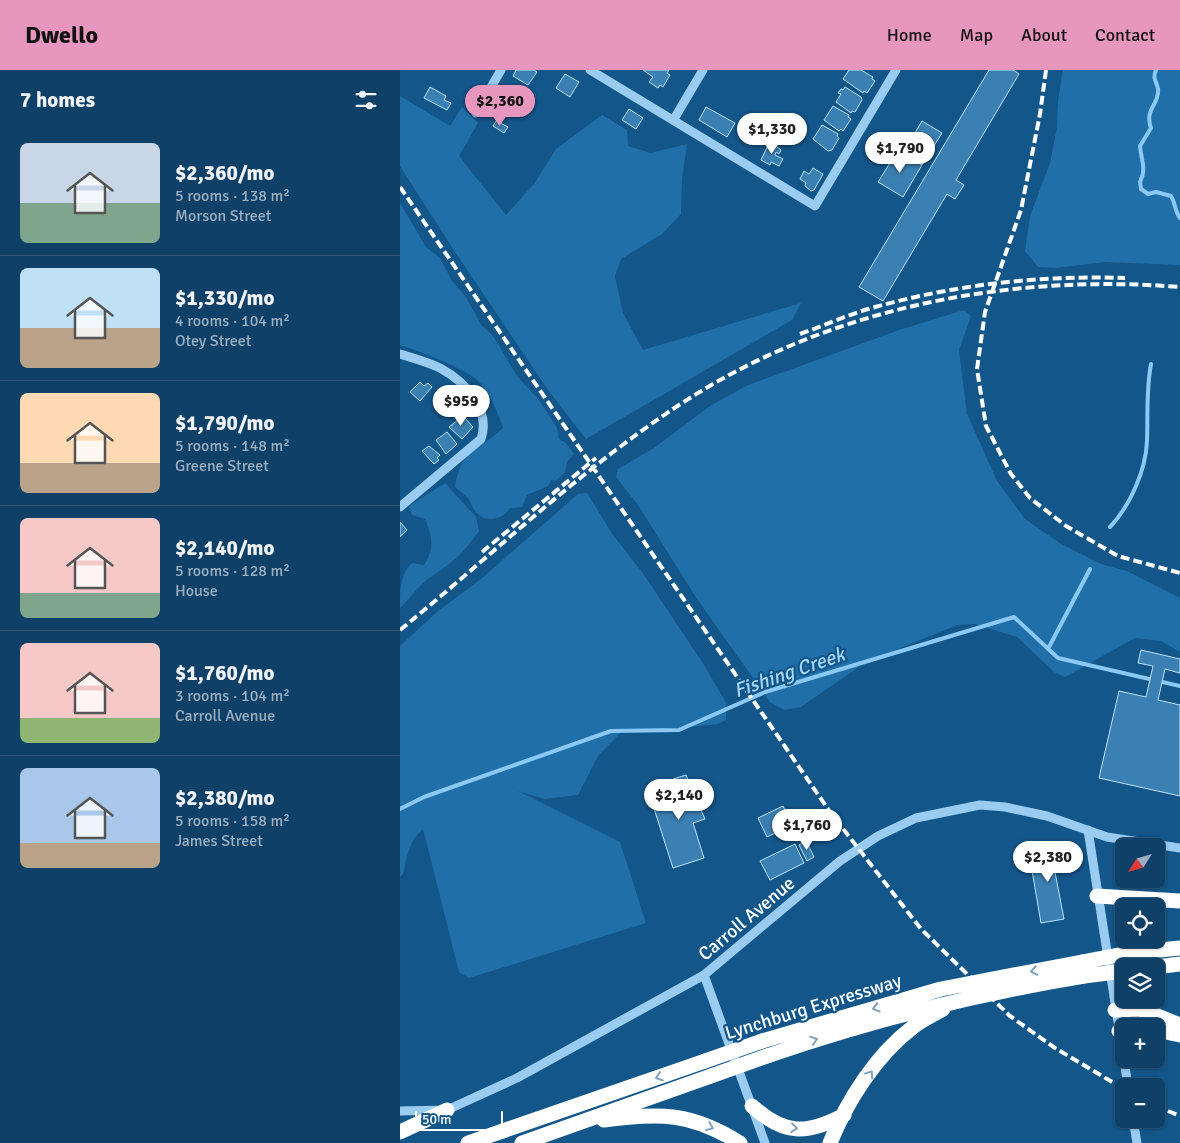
<!DOCTYPE html>
<meta charset="utf-8">
<style>
body{margin:0;font-family:Signika,sans-serif;background:#1c4b71;color:#f1f3f6;height:100vh;display:flex;flex-direction:column;font-size:19px;white-space:nowrap}
*{box-sizing:border-box;margin:0}
p{font-size:16px;color:#9bafc0}
.icon{flex:none;width:28px;height:28px;fill:none;stroke:currentColor;stroke-width:2;stroke-linecap:round;stroke-linejoin:round}
.map{position:relative;flex:1;overflow:hidden}
.side{display:flex;flex-direction:column;background:#0e4068;width:400px}
.side>*{flex:none}
.needle{width:32px;rotate:233deg}
.controls{position:absolute;left:715px;top:768px;display:grid;gap:10px}
.controls a{display:grid;place-items:center;width:50px;height:50px;border-radius:8px;background:#0e4068;box-shadow:0 1px 4px #0004,0 0 0 1px #2e597c;font-size:25px}
.scale{position:absolute;left:15px;bottom:12px;width:88px;box-sizing:border-box;padding-left:5px;border:2px solid #fff;border-top:0;font-size:14px;line-height:18px;white-space:nowrap;color:#fff;-webkit-text-stroke:4px #13568a;paint-order:stroke}
.price{position:absolute;translate:-50% -42px;padding:0 11px;border-radius:18px;background:#fff;color:#222;font-size:16px;line-height:32px;filter:drop-shadow(0 1px 2px #0008)}
.price::after{content:'';position:absolute;left:50%;top:30px;width:15px;height:11px;margin-left:-8px;background:inherit;clip-path:polygon(0 0,100% 0,50% 100%)}
.price.on{background:#e797bd;color:#111}
ul{padding:0;list-style:none}
li{display:flex;align-items:center;gap:15px;height:125px;padding:0 20px}
li+li{border-top:1px solid #2e597c}
li span{display:grid;place-items:center;flex:none;width:140px;height:100px;border-radius:8px;color:#555}
li>.icon{margin-inline-start:auto}
span .icon{width:60px;height:60px;fill:#fffc;stroke-width:1}
li b{font-size:21px}
h2{display:flex;justify-content:space-between;align-items:center;height:60px;padding:0 20px;font-size:21px}
header{display:flex;align-items:center;gap:30px;box-sizing:border-box;height:70px;padding:0 25px;background:#e797bd;color:#111}
header strong{font-size:24px}
nav{display:flex;gap:28px;margin-inline-start:auto;font-size:18px}
main{display:flex;flex:1;min-height:0}
.map>svg:first-child{display:block}
.green{fill:#216fa8}
.lines{fill:none;stroke-linecap:round;stroke-linejoin:round}
.stream{stroke:#8bc9f4;stroke-width:4}
.building{fill:#3b80b3;stroke:#bfe3fc}
.minor{stroke:#99ccf0;stroke-width:9}
.highway{stroke:#fff;stroke-width:15}
.rail{stroke:#fff;stroke-width:4;stroke-dasharray:9 4;stroke-linecap:butt}
.highway-bridge{stroke:#fff;stroke-width:15}
.oneway{stroke:#7da2bf}
.labels{text-anchor:middle;stroke-width:4.5;stroke-linejoin:round;paint-order:stroke}
.street-label{font-size:19px;fill:#fff;stroke:#13568a}
.water-label{font-size:20px;font-style:italic;fill:#a5d5f8;stroke:#13568a}
</style>
<header>
<strong>Dwello</strong>
<nav><a>Home</a><a>Map</a><a>About</a><a>Contact</a></nav>
</header>
<main>
<section class="side">
<h2>7 homes<svg class="icon" aria-label="filters" viewBox="0 0 24 24"><path d="M4 7h16M4 17h16"/><circle cx="9" cy="7" r="2"/><circle cx="15" cy="17" r="2"/></svg></h2>
<ul>
<li><span style="background:linear-gradient(#c9d6e8 60%,#7fa58c 0)"><svg class="icon" aria-label="home" viewBox="0 0 24 24"><path d="M3 11l9-7 9 7M6 9v11h12V9"/></svg></span><div><b>$2,360/mo</b><p>5 rooms · 138 m²</p><p>Morson Street</p></div></li>
<li><span style="background:linear-gradient(#bfe0f5 60%,#b9a48a 0)"><svg class="icon" aria-label="home" viewBox="0 0 24 24"><path d="M3 11l9-7 9 7M6 9v11h12V9"/></svg></span><div><b>$1,330/mo</b><p>4 rooms · 104 m²</p><p>Otey Street</p></div></li>
<li><span style="background:linear-gradient(#ffd9b3 70%,#b9a48a 0)"><svg class="icon" aria-label="home" viewBox="0 0 24 24"><path d="M3 11l9-7 9 7M6 9v11h12V9"/></svg></span><div><b>$1,790/mo</b><p>5 rooms · 148 m²</p><p>Greene Street</p></div></li>
<li><span style="background:linear-gradient(#f6c9c9 75%,#7fa58c 0)"><svg class="icon" aria-label="home" viewBox="0 0 24 24"><path d="M3 11l9-7 9 7M6 9v11h12V9"/></svg></span><div><b>$2,140/mo</b><p>5 rooms · 128 m²</p><p>House</p></div></li>
<li><span style="background:linear-gradient(#f6c9c9 75%,#8fb573 0)"><svg class="icon" aria-label="home" viewBox="0 0 24 24"><path d="M3 11l9-7 9 7M6 9v11h12V9"/></svg></span><div><b>$1,760/mo</b><p>3 rooms · 104 m²</p><p>Carroll Avenue</p></div></li>
<li><span style="background:linear-gradient(#a9c7e8 75%,#b9a48a 0)"><svg class="icon" aria-label="home" viewBox="0 0 24 24"><path d="M3 11l9-7 9 7M6 9v11h12V9"/></svg></span><div><b>$2,380/mo</b><p>5 rooms · 158 m²</p><p>James Street</p></div></li>
</ul>
</section>
<div class="map">
<svg width="780" height="1073" viewBox="0 0 780 1073">
<rect width="100%" height="100%" fill="#13568a"/>
<!-- green -->
<path class="green" d="M663,0H780V195L705,192L655,198L638,197L625,181L630,146L650,93L657,58L658,31Z
M0,26L50,56L62,37L78,53L59,86L106,145L134,114L156,79L202,45L227,60L228,76L251,83L287,74L282,108L281,144L262,164L221,189L215,206L223,243L243,280L401,233L392,250L186,369L148,320L55,182L0,96Z
M0,133L26,177L40,188L52,211L66,227L81,255L93,266L117,306L139,330L157,358L159,369L166,373L174,384L167,392L165,403L155,411L151,410L148,416L127,425L122,437L110,438C103,450 85,453 76,442C72,438 71,432 68,428C64,424 59,421 55,417C60,380 80,380 103,358C98,343 91,325 80,313C68,299 19,281 0,275Z
M564,240L571,246L559,280L567,344L597,411L625,449L661,474L701,494L727,501L780,528V582L761,571L735,568L665,607L654,602L617,567L575,554L557,555L466,592L401,637L384,640L370,632L297,529L238,435L216,407L218,399L254,378L310,336L348,315L499,260Z
M45,413L76,447L79,461C60,487 53,492 28,509C17,517 10,529 0,538C0,519 0,505 12,493L24,495C35,478 32,466 25,449L12,445L9,436Z
M187,423L213,465L242,502L304,595L326,633V650L318,654L246,661H222L198,686L178,725L144,729L118,721L220,772L246,853L69,908L59,902L23,759C9,770 7,788 3,804L0,807V576L38,541L81,509L178,424Z"/>
<g class="lines">
<!-- stream -->
<path class="stream" d="M756,0C752,9 757,12 758,19C760,34 744,39 751,58L740,76C741,90 747,99 740,112L741,119L748,124L756,122L771,126C776,134 774,140 780,148
M710,457C730,436 746,400 747,371C748,345 746,320 751,294
M648,579L690,499
M0,739L24,727L211,661L279,660L365,622L614,547L658,588L780,616"/>
</g>
<!-- building -->
<path class="building" d="M116,0H134L137,2L128,15L113,6Z
M243,0H269L267,3L270,5L263,17L260,15L258,18L249,12L253,7Z
M449,0H461L473,7L472,9L475,11L467,23L464,21L463,23L443,9Z
M589,0H613L619,4L556,110L564,115L555,129L547,124L483,231L459,217Z
M165,4L179,12L170,27L156,18Z
M30,17L46,26L44,30L51,33L47,40L24,28Z
M114,17L129,27L123,37L121,35L118,39L106,31L105,28L111,18Z
M445,17L461,27L462,30L455,42L452,41L451,43L436,32L441,24L438,23L441,19L443,20Z
M99,34L109,41L102,51L92,44Z
M433,36L449,45L448,47L451,49L443,61L441,59L439,61L424,50Z
M306,37L335,53L327,67L299,50Z
M229,39L243,48L236,59L222,50Z
M96,51L108,57L104,63L93,56Z
M522,51L542,63L522,95L503,83Z
M422,55L438,64L437,66L439,68L432,80L428,81L413,69Z
M370,71L381,80L379,84L376,82L375,85L383,89L379,96L371,92L370,95L361,90Z
M498,80L522,95L503,127L478,112Z
M413,98L423,104L414,120L411,121L405,116L406,113L400,109L404,101L409,104Z
M20,312L24,316L28,313L32,317L20,331L10,322Z
M51,320L56,327L41,338L36,332Z
M63,346L73,357L62,369L49,357Z
M47,362L57,374L46,384L36,370Z
M29,376L40,385L37,388L39,390L34,394L22,381Z
M0,452L7,460L0,467Z
M741,580L780,589V603L765,599L758,630L780,635V726L699,708L719,621L746,627L753,596L738,593Z
M286,705L305,749L293,753L304,788L273,798L249,723L275,715L273,709Z
M383,736L392,755L367,767L358,748Z
M406,771L414,787L407,791L399,775Z
M395,774L404,793L370,810L360,791Z
M662,777L666,800L655,802L664,849L641,853L629,783Z"/>
<g class="lines">
<!-- minor -->
<path class="minor" d="M190,0L415,136L496,0
M76,43L101,0
M274,49L303,0
M0,284C13,288 28,292 40,298C66,312 91,340 81,369L0,437
M688,760L728,1016
M304,905L365,1073
M0,1041L47,1040L117,1008L304,905L440,791L478,766L516,748L580,735L605,737L647,746L707,767L780,778
M733,1049L737,1073"/>
<!-- highway -->
<path class="highway" d="M697,826L780,831
M729,883L780,878
M756,897L780,894
M715,940L740,939L780,955
M756,960L780,965
M719,961L724,960
M362,971L541,919L682,892
M367,986C471,950 576,924 684,906
M352,1036C384,1065 407,1065 444,1045
M204,1050C261,1043 290,1042 340,1073
M0,1062L47,1040
M68,1073L305,991
M122,1073L311,1006
M430,1073C447,1031 476,985 513,957C522,950 533,945 543,939"/>
<!-- rail -->
<path class="rail" d="M646,0L640,44L621,140L585,242L577,299L586,356L611,404L630,428L666,456L718,486L780,503
M0,117L430,742L521,859L610,946L655,978L724,1019
M400,264C423,256 445,246 468,239C552,215 638,205 725,208
M82,482L196,388
M0,560C91,486 178,402 276,337C423,239 605,203 780,217
M756,1036L780,1046"/>
<!-- highway-bridge -->
<path class="highway-bridge" d="M682,892L729,883
M684,906L724,901
M305,991L362,971
M311,1006L367,986"/>
</g>
<!-- one-way arrows -->
<defs><path id="oneway-chevron" d="M-2-3.5L2.5 0L-2 3.5" fill="none" stroke-width="1.6" stroke-linecap="round" stroke-linejoin="round" transform="scale(1.25)"/></defs>
<g class="oneway">
<use href="#oneway-chevron" transform="translate(634 901) rotate(169)"/>
<use href="#oneway-chevron" transform="translate(476 938) rotate(164)"/>
<use href="#oneway-chevron" transform="translate(414 970) rotate(-18)"/>
<use href="#oneway-chevron" transform="translate(470 1004) rotate(-56)"/>
<use href="#oneway-chevron" transform="translate(259 1007) rotate(161)"/>
<use href="#oneway-chevron" transform="translate(310 1057) rotate(22)"/>
<use href="#oneway-chevron" transform="translate(394 1058) rotate(7)"/>
</g>
<g class="labels">
<!-- street labels -->
<g class="street-label">
<text transform="translate(346 848) rotate(-40)" y="7">Carroll Avenue</text>
<text transform="translate(413 936) rotate(-17)" y="7">Lynchburg Expressway</text>
</g>
<!-- water labels -->
<g class="water-label">
<text transform="translate(389 602) rotate(-19)" y="7">Fishing Creek</text>
</g>
</g>
</svg>
<div class="controls">
<a><svg class="needle" viewBox="-14 -14 28 28"><path d="M0-13l5 13h-10z" fill="#e53935"/><path d="M0 13l5-13h-10z" fill="#9bafc0"/></svg></a>
<a><svg class="icon" aria-label="locate" viewBox="0 0 24 24"><circle cx="12" cy="12" r="6"/><path d="M12 2v4M12 18v4M2 12h4M18 12h4"/></svg></a>
<a><svg class="icon" aria-label="layers" viewBox="0 0 24 24"><path d="M12 4l9 5-9 5-9-5zM3 14l9 5 9-5"/></svg></a>
<a>+</a>
<a>−</a>
</div>
<div class="scale">50 m</div>
<b class="price on" style="left:100px;top:57px">$2,360</b>
<b class="price" style="left:372px;top:85px">$1,330</b>
<b class="price" style="left:500px;top:104px">$1,790</b>
<b class="price" style="left:61px;top:357px">$959</b>
<b class="price" style="left:279px;top:751px">$2,140</b>
<b class="price" style="left:407px;top:781px">$1,760</b>
<b class="price" style="left:648px;top:813px">$2,380</b>
</div>
</main>
